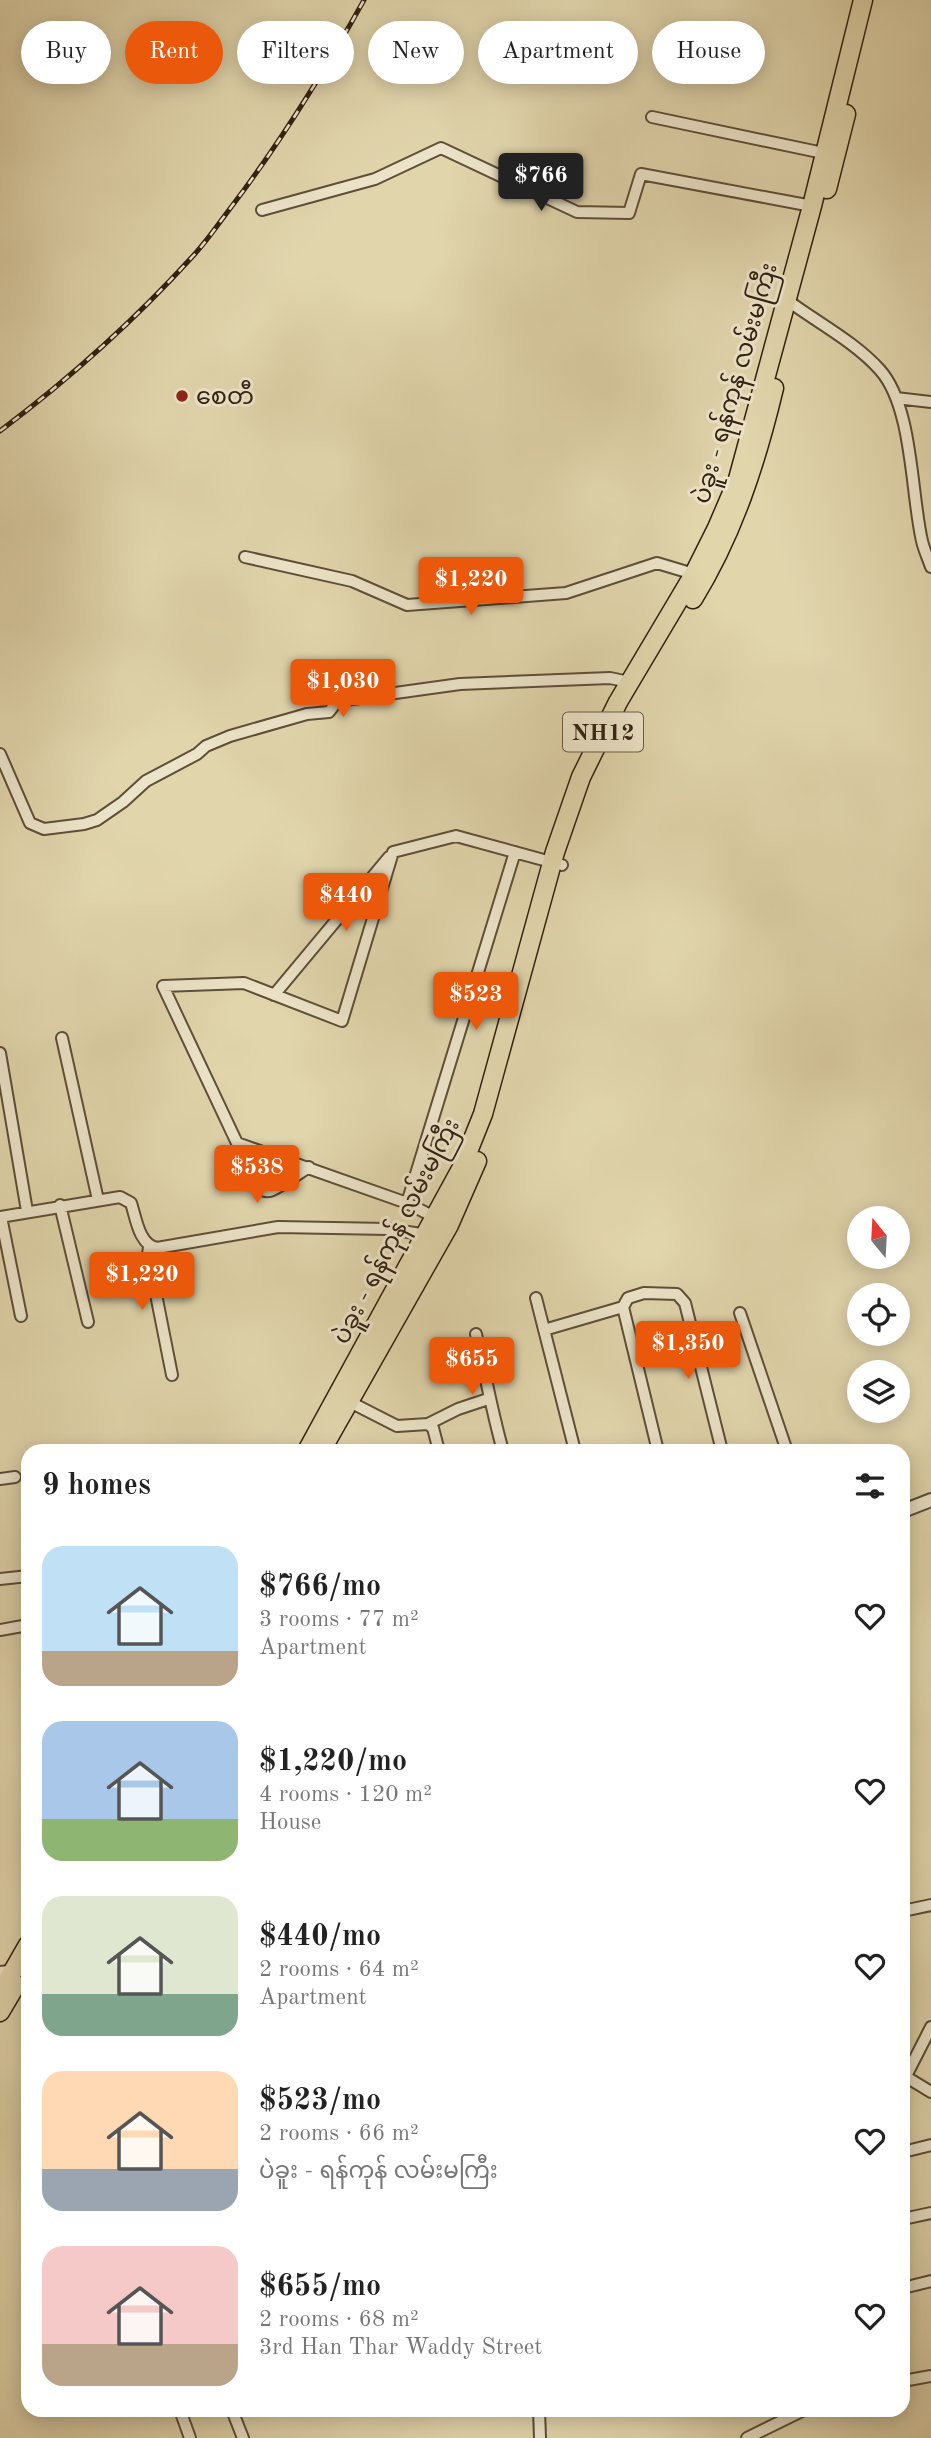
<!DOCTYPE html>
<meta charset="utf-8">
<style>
body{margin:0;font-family:"Old Standard TT","Noto Sans Myanmar",serif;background:#f2f2f2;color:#222;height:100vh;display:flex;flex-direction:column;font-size:26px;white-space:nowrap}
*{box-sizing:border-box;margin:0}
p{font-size:23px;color:#767676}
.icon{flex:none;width:38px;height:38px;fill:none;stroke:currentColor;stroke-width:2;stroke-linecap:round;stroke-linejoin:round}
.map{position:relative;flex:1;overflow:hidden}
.drawer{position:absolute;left:21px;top:1444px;width:889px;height:973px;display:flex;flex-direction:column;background:#fff;border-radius:21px;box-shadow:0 4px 18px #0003}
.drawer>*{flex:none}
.top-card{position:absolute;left:21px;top:21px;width:889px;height:63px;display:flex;gap:14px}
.needle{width:46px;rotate:342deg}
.buttons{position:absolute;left:847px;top:1206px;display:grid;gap:14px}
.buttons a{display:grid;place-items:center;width:63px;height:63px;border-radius:50%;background:#fff;box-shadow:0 4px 18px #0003;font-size:35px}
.price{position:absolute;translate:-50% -60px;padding:0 16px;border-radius:7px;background:#ea580c;color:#fff;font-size:23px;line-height:46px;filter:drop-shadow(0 2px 4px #0008)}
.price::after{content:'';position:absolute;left:50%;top:42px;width:21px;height:16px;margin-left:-10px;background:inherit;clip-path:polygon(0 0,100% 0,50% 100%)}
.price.active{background:#222;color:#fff}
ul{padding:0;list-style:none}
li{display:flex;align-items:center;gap:21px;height:175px;padding:0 21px}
li span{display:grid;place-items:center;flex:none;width:196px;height:140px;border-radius:21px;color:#555}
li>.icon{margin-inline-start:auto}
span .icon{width:84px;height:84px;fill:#fffc;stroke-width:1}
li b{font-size:30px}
h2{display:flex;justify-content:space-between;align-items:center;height:84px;padding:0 21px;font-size:30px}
.chip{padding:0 24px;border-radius:32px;background:#fff;box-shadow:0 4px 18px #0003;font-size:24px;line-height:63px}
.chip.active{background:#ea580c;color:#fff}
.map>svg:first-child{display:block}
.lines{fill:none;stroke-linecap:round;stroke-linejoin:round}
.minor-casing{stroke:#5e4e38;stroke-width:14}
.tertiary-casing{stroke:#5e4e38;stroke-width:16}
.trunk-casing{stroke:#322111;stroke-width:21}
.minor{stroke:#ece4c9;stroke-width:10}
.tertiary{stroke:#ece4c9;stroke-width:12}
.trunk{stroke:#e1d5ac;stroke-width:18}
.rail-casing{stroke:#322111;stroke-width:5}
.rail{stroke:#ece4c9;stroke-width:2.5;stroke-dasharray:8;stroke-linecap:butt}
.poi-dot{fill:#8f2418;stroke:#ece4c9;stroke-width:2.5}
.labels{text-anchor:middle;stroke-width:6;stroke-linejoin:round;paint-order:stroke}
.shield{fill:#ece4c9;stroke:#6a5c48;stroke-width:2}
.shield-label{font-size:23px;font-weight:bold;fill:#322111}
.street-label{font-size:24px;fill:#322111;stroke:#ece4c9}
.poi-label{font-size:24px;fill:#322111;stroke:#ece4c9;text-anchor:start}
</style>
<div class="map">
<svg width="931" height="2438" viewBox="0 0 931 2438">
<rect width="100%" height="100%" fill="#e1d5ac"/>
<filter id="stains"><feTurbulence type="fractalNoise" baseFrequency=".00286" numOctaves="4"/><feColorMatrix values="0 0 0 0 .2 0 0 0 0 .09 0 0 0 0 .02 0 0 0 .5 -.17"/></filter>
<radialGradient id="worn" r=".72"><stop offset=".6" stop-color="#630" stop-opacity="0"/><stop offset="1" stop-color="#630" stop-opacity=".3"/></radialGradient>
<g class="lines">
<defs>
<path id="minor" d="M652,117L828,154
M262,210L375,179L441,148L577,212L629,213L641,174L812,206
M785,302L794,305C822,325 857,344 880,370C913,407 911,494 922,541C924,550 928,558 931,567
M896,398L931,402
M245,557L352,581L407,605L566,593L657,563L697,575
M0,754L30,823L44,829L84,824L97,820L123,802L146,781L197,754L206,746L230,736L307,714L329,712L335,704L345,700L460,684L610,678L629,682
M274,995L389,857
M62,1038L98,1200
M0,1053L27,1211
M237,1143C242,1155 253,1195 270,1191C280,1188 299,1173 309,1167
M407,1203L515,852
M60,1205L88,1322
M0,1217L120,1197L131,1203C136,1218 139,1245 157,1248L278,1227L388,1229L428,1235
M1,1217L21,1316
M436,1218L407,1203L237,1143L163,986L244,983L342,1021L393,852L456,836L562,865
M149,1247L148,1254L172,1375
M536,1298L575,1451
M740,1313L787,1451
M544,1330L623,1307
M476,1334C485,1373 492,1412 503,1451
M346,1400L397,1426L428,1424L433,1428L439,1451
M428,1424L458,1409L488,1399
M658,1451L623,1307L628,1298L644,1293L677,1294L685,1303L722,1451
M0,1479L15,1477
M0,1579L28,1576
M0,1630L28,1625
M903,1911L931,1905
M0,1972L25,1969
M903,2075L931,2092
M906,2076L931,2027
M903,2152L931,2145
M903,2219L931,2213
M903,2288L931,2281
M903,2381L931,2376
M180,2410L190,2438
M232,2410L243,2438
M539,2410L540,2438
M747,2438L804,2410"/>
<path id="tertiary" d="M903,1511L931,1500"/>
<path id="trunk" d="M827,189L846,114
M693,599C733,534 756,463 774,388
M307,1451L461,1169L483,1114L555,852L581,777L618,702L694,574L717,528L738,479L812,206L863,0
M321,1451L449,1225L477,1161
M0,1994L28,1945
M0,2012L16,1985"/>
</defs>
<!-- minor casing -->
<use href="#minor" class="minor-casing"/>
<!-- tertiary casing -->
<use href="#tertiary" class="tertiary-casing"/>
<!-- trunk casing -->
<use href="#trunk" class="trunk-casing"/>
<!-- minor -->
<use href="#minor" class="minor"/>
<!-- tertiary -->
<use href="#tertiary" class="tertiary"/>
<!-- trunk -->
<use href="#trunk" class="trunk"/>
<defs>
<path id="rail" d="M0,431C69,379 134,321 193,256C207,241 219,223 232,206C282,140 324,72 364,0"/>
</defs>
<!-- rail casing -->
<use href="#rail" class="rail-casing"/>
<!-- rail -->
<use href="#rail" class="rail"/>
</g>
<!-- markers -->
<circle class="poi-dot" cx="182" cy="396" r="7"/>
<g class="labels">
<!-- shield labels -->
<rect class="shield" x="563" y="712.5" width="80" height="39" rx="5"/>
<g class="shield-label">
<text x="603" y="740">NH12</text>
</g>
<!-- street labels -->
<g class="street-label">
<text transform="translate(735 383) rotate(-74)" y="8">ပဲခူး - ရန်ကုန် လမ်းမကြီး</text>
<text transform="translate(396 1231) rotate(-63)" y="8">ပဲခူး - ရန်ကုန် လမ်းမကြီး</text>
</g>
<!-- poi labels -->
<g class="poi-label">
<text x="196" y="404">စေတီ</text>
</g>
</g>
<rect width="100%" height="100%" filter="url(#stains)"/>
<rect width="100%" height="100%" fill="url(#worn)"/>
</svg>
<div class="buttons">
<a><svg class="needle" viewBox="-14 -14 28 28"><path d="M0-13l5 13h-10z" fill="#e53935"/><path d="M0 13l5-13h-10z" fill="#767676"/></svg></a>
<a><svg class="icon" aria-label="locate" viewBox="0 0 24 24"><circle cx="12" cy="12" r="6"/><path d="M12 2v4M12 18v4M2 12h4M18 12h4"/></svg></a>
<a><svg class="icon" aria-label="layers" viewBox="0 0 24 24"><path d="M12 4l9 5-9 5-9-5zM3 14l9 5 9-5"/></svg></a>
</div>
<b class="price active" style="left:541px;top:213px">$766</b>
<b class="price" style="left:471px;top:617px">$1,220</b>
<b class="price" style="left:343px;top:719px">$1,030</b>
<b class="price" style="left:346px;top:933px">$440</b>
<b class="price" style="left:476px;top:1032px">$523</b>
<b class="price" style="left:257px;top:1205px">$538</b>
<b class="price" style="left:142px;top:1312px">$1,220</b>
<b class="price" style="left:688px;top:1381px">$1,350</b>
<b class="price" style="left:472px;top:1397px">$655</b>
<div class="top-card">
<a class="chip">Buy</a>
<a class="chip active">Rent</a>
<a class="chip">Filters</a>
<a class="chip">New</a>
<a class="chip">Apartment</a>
<a class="chip">House</a>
</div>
<section class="drawer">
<h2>9 homes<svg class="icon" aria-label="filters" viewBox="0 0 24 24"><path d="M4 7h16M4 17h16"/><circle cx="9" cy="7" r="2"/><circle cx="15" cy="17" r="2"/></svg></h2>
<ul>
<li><span style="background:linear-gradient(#bfe0f5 75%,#b9a48a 0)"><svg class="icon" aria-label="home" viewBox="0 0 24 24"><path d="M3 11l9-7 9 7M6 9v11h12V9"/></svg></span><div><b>$766/mo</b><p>3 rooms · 77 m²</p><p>Apartment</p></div><svg class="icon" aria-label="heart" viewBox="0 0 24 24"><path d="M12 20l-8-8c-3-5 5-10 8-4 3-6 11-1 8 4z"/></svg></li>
<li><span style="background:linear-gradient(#a9c7e8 70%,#8fb573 0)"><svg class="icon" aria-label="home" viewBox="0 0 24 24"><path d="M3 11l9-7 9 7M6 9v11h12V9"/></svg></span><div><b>$1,220/mo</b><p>4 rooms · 120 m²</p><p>House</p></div><svg class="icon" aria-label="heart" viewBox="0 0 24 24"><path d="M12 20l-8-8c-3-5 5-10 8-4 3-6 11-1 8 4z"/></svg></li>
<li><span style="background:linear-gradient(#dfe7d0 70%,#7fa58c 0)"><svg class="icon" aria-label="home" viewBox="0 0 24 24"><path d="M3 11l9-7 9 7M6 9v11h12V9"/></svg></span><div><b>$440/mo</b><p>2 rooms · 64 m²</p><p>Apartment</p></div><svg class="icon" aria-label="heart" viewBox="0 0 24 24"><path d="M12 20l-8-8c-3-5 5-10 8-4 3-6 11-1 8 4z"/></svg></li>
<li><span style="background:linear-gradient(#ffd9b3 70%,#9aa5b1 0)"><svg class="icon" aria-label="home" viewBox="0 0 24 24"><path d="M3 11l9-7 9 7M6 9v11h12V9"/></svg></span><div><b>$523/mo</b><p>2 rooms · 66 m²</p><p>ပဲခူး - ရန်ကုန် လမ်းမကြီး</p></div><svg class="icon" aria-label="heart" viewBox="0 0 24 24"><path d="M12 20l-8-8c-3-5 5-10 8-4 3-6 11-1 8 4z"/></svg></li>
<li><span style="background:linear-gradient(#f6c9c9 70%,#b9a48a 0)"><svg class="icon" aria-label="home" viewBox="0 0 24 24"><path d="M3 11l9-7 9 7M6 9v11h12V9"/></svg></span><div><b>$655/mo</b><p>2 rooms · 68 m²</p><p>3rd Han Thar Waddy Street</p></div><svg class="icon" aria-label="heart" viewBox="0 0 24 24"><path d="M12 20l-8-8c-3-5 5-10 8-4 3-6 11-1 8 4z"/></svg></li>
</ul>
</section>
</div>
